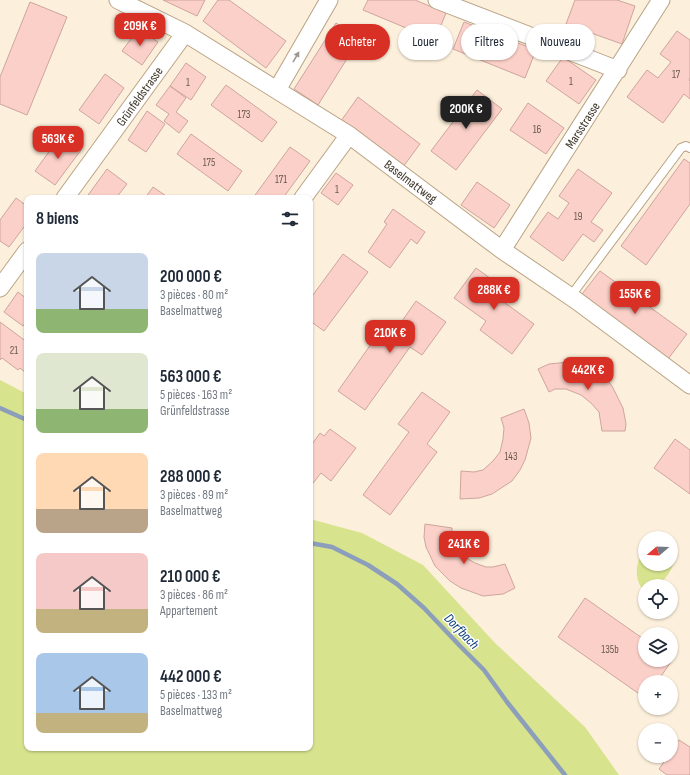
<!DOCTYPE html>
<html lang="fr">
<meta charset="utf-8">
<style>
body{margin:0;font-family:"Sofia Sans Condensed",sans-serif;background:#f2f2f3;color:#1f2937;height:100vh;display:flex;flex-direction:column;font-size:15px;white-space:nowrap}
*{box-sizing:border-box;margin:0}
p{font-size:13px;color:#747a83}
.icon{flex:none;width:22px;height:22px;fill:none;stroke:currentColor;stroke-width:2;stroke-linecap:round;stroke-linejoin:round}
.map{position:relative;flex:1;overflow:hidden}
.panel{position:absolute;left:24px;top:195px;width:289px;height:556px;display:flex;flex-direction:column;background:#fff;border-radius:8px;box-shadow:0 1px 3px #0004}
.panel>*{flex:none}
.hud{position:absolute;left:325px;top:24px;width:305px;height:36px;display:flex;gap:8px}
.needle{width:26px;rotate:251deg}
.buttons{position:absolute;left:638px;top:531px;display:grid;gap:8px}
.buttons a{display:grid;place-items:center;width:40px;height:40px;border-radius:50%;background:#fff;box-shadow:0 1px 3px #0004;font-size:20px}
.price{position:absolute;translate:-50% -34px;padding:0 9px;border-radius:8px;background:#d93025;color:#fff;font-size:13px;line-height:26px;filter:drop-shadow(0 1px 2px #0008)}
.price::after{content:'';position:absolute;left:50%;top:24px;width:12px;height:9px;margin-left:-6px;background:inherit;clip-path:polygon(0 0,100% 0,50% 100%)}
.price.current{background:#222;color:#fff}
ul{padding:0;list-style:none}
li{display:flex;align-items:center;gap:12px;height:100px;padding:0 12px}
li span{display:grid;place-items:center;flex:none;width:112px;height:80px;border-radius:8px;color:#555}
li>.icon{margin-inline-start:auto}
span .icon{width:48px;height:48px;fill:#fffc;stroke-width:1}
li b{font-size:17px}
h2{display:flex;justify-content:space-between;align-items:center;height:48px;padding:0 12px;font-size:17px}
.pill{padding:0 14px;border-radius:18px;background:#fff;box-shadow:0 1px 3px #0004;font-size:14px;line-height:36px}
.pill.current{background:#d93025;color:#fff}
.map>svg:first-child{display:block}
.green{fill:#d8e38d}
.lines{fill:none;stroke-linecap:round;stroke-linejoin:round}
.stream{stroke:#8c9eb9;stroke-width:4.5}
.building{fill:#fbd0c8;stroke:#cea59d}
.service-casing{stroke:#b9a384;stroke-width:10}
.minor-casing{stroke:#b9a384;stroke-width:19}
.service{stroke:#fff;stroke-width:8}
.minor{stroke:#fff;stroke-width:17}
.oneway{fill:#9d9892}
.labels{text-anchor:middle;stroke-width:3;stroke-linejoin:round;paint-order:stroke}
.number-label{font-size:11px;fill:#6b5a4e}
.street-label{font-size:13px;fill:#3b3226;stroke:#fefefe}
.water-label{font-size:14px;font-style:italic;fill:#0e3f7b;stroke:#fefefe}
</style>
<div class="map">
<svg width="690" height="775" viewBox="0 0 690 775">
<rect width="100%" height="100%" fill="#fcefdb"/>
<!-- green -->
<path class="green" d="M0,380L27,394V748H310V519L362,533L423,565L495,643L585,727L619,775H0Z
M671,543C673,548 676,554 675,559C673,568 665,581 657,586H645V589L641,587C634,576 636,560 645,550V564H671Z"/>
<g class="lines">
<!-- stream -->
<path class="stream" d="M0,408L27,420
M310,543L332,547L368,565L397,584L424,608L460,646L484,670L507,702L565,775"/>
</g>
<!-- building -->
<path class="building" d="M163,0H205L197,16Z
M218,0H229L286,41L266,68L203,21Z
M368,0H415L446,13L435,40L363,10Z
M575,0H617L635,6L622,44L566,24Z
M30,2L67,17L27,115L0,104V77Z
M464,22L536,50L525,78L453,49Z
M336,23L360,38L318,105L294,89Z
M138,29L158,42L142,65L122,51Z
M677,31L690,40V78L689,80L690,81V99L684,94L663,123L627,97L647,70L658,78L671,62L660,54Z
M563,57L596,80L579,104L546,81Z
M186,63L206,77L191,100L170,86Z
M105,74L124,88L99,124L79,110Z
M226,85L277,122L262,142L211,105Z
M170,86L186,98L176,112L188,121L179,133L164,121L169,114L156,105Z
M477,90L502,109L456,170L431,151Z
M358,97L420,144L403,167L341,121Z
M528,103L564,128L546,154L510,130Z
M147,111L165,124L146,152L128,140Z
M191,134L242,171L228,191L177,154Z
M61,135L81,150L55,185L35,171Z
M290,147L310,161L283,198H253Z
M684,159L690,163V204L646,265L621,246Z
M107,169L127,184L116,198H86Z
M578,169L612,193L591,222L603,230L594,242L583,234L563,261L530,237L548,212L558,219L569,203L559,196Z
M336,173L353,185L338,205L321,193Z
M477,182L510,205L494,228L461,205Z
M153,187L169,198H145Z
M16,198L27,206V223L9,247L0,241V220Z
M393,209L425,232L417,244L411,239L390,268L368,252L387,224L384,222Z
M343,254L368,272L324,331L310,321V299Z
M476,268L508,291L501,300L534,324L512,354L480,330L486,321L454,298Z
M600,271L687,334L668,359L582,294Z
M18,292L27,299V321L23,326L4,312Z
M416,301L446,322L422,355L410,347L365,410L338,391L383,327L393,334Z
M0,322L27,342V371L26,373L20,368L18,370L2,358L0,360Z
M569,362L593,369L604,376L612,386L623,408L626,424L625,431H602L599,412L591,403L581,395L566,389H555L549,392L538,369L549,364Z
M422,392L450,412L427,444L437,452L390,515L363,495L409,432L398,424Z
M524,409L529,423L531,438L525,460L520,470L512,481L492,494L479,498L460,499L461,471L474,472L483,470L493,461L500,452L503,439L504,428L501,418Z
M330,429L356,448L331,481L321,473L310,487V459L311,457L310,456V447L320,433L324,436Z
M675,439L690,450V494L654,468Z
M425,524L452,528V538L459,550L468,559L475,563L486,567H493L505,564L515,588L503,594L483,596L461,588L450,581L435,566L426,547L424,537Z
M585,598L645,640V660H671V658L673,659L657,682H645V698L558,637Z
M679,740L690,747V775H667L659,769L668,756H671V752Z"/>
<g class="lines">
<defs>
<path id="service" d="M570,297L681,148L686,146L690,148"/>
<path id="minor" d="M118,0L185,33L349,135L502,250L577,301L690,385
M437,0L618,70
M277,90L329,0
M65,198L185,33
M303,198L349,135
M502,250L661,0
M0,288L27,251"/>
</defs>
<!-- service casing -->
<use href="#service" class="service-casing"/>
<!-- minor casing -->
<use href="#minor" class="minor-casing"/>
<!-- service -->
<use href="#service" class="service"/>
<!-- minor -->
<use href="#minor" class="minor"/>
</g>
<!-- one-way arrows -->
<defs><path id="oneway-solid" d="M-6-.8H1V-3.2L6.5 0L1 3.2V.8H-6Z"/></defs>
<use class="oneway" href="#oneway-solid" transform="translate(296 57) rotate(-60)"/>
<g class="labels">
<!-- number labels -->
<g class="number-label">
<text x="676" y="78">17</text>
<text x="571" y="85">1</text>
<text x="188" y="86">1</text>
<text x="244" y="118">173</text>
<text x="537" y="133">16</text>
<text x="209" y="166">175</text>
<text x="281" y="183">171</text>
<text x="337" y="193">1</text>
<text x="578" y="220">19</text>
<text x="14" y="354">21</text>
<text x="511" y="460">143</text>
<text x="610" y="653">135b</text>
</g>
<!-- street labels -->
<g class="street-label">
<text transform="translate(139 96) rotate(-54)" y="5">Grünfeldstrasse</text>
<text transform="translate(582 125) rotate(-57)" y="5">Marsstrasse</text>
<text transform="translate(411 181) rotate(37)" y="5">Baselmattweg</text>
</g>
<!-- water labels -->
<g class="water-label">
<text transform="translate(462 631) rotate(46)" y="5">Dorfbach</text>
</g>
</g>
</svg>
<div class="buttons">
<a><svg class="needle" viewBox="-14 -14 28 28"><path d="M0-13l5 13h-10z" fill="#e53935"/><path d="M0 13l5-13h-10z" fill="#747a83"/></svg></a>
<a><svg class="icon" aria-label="locate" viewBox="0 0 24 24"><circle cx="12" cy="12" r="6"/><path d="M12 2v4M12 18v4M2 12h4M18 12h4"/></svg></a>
<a><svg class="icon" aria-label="layers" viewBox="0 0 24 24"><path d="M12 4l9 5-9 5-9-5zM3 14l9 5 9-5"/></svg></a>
<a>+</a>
<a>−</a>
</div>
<b class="price" style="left:140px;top:47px">209K €</b>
<b class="price current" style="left:466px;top:130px">200K €</b>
<b class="price" style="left:58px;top:160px">563K €</b>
<b class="price" style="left:494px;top:311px">288K €</b>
<b class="price" style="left:635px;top:315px">155K €</b>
<b class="price" style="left:390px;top:354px">210K €</b>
<b class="price" style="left:588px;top:391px">442K €</b>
<b class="price" style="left:464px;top:565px">241K €</b>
<div class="hud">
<a class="pill current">Acheter</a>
<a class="pill">Louer</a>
<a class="pill">Filtres</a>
<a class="pill">Nouveau</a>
</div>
<section class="panel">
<h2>8 biens<svg class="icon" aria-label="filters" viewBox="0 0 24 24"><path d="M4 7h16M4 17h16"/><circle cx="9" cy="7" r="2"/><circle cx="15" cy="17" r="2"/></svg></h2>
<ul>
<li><span style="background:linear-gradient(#c9d6e8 70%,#8fb573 0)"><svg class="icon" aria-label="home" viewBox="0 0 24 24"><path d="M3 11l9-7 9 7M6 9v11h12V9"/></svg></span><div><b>200 000 €</b><p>3 pièces · 80 m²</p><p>Baselmattweg</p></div></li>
<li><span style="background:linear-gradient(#dfe7d0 70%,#8fb573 0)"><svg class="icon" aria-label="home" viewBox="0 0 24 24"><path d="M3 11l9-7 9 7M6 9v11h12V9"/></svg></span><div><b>563 000 €</b><p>5 pièces · 163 m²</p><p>Grünfeldstrasse</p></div></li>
<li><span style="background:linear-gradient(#ffd9b3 70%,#b9a48a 0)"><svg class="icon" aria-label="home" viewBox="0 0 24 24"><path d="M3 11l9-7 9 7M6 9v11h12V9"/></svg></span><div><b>288 000 €</b><p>3 pièces · 89 m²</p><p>Baselmattweg</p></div></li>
<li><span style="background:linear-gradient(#f6c9c9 70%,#c2b280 0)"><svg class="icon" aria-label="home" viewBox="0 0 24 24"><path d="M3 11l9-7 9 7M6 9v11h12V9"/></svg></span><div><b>210 000 €</b><p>3 pièces · 86 m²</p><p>Appartement</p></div></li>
<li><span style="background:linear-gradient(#a9c7e8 75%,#c2b280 0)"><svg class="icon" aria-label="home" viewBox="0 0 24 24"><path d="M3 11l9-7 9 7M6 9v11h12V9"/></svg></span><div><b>442 000 €</b><p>5 pièces · 133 m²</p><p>Baselmattweg</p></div></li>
</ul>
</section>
</div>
